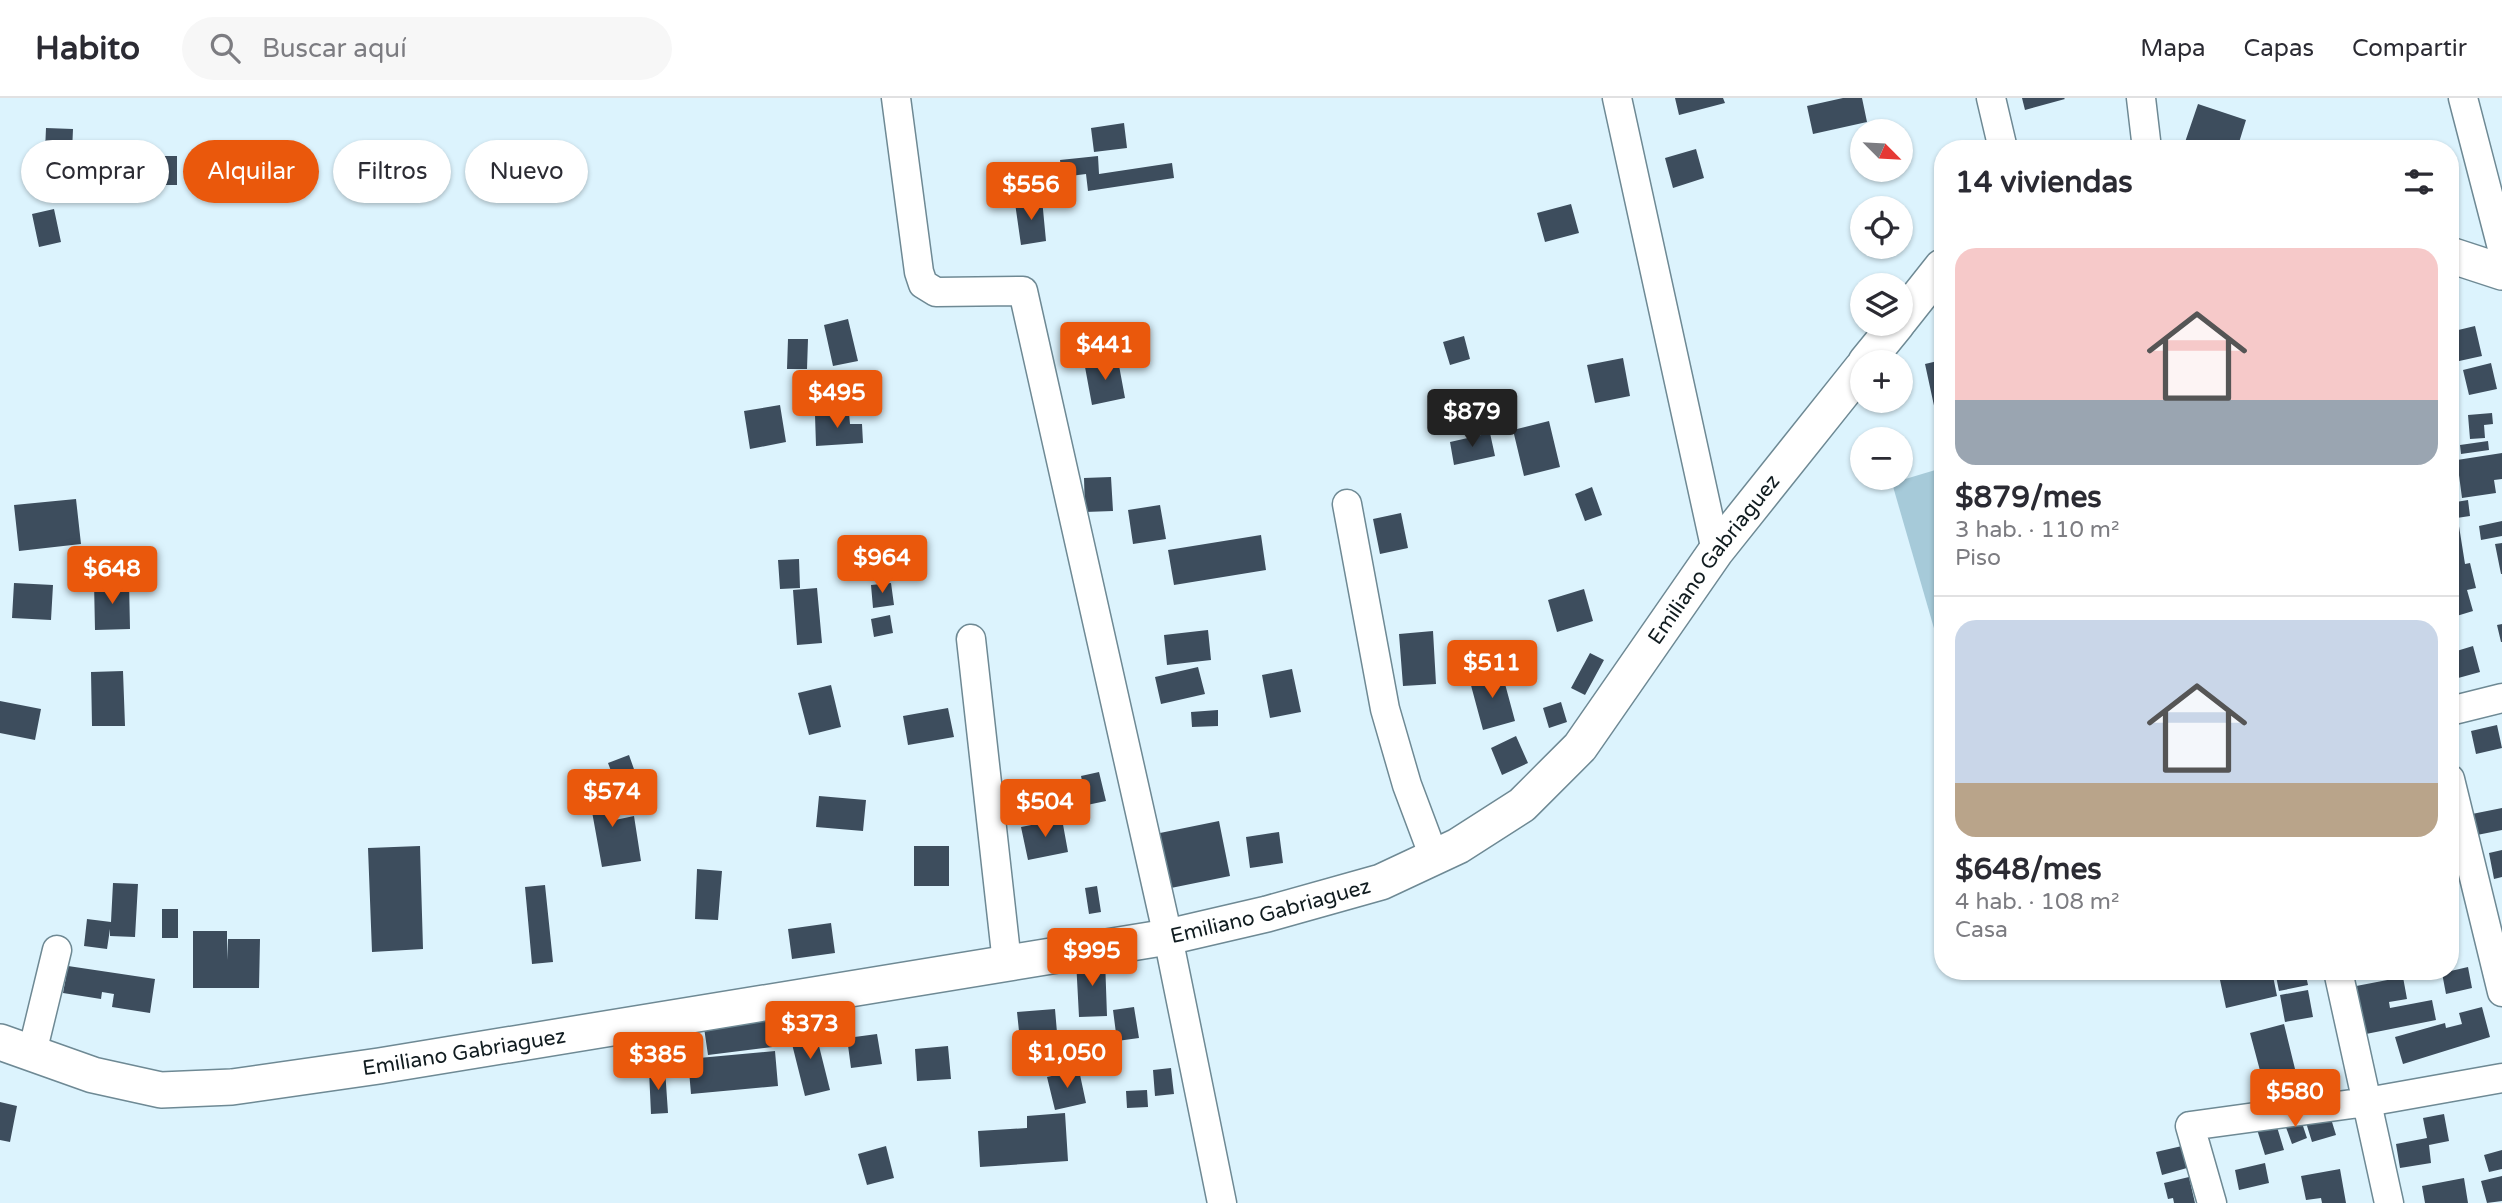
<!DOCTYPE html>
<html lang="es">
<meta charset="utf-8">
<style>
body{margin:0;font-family:"Varela Round",sans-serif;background:#f7f7f7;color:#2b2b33;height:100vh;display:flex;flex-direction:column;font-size:26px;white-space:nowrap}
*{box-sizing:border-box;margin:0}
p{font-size:23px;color:#7c7c81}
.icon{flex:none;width:38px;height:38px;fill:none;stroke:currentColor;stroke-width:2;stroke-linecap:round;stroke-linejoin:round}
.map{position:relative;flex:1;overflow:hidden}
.side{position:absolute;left:1934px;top:42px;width:525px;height:840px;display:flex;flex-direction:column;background:#fff;border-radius:28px;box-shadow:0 2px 5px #0004}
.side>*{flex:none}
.top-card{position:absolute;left:21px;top:42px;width:665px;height:63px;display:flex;gap:14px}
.needle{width:46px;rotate:114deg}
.tools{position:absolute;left:1850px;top:21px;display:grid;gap:14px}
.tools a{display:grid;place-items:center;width:63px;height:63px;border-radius:50%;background:#fff;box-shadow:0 2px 5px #0004;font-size:35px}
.price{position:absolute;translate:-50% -60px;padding:0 16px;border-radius:7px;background:#ea580c;color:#fff;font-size:23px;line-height:46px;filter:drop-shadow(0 2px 4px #0008)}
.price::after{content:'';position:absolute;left:50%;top:42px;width:21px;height:16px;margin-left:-10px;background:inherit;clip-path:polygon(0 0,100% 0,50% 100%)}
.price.on{background:#222;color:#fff}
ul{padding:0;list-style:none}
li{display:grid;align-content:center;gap:14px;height:371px;padding:0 21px}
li+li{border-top:2px solid #e1e1e2}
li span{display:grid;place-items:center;height:217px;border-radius:21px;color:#555}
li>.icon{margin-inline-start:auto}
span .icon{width:126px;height:126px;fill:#fffc;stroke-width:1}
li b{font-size:30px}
h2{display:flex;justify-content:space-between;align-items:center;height:84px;padding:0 21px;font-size:30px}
.chip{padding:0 24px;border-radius:32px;background:#fff;box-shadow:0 2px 5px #0004;font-size:24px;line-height:63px}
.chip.on{background:#ea580c;color:#fff}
header{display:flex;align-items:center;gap:42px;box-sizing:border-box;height:98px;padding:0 35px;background:#fff;border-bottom:2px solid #e1e1e2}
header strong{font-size:33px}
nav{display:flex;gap:38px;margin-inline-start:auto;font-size:24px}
.search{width:490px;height:63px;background:#f7f7f7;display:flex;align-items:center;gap:18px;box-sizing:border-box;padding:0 24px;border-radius:38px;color:#7c7c81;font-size:26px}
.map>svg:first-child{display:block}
.pitch{fill:#a6cad9}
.building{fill:#3d4d5d}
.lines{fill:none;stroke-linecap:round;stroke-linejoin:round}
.minor-casing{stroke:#6e8994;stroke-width:31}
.major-casing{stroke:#6e8994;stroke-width:38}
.minor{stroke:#fff;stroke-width:28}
.major{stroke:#fff;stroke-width:35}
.labels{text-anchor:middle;stroke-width:7;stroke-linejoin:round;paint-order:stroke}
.street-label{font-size:21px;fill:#111c20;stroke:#dcf3fd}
</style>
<header>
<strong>Habito</strong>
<div class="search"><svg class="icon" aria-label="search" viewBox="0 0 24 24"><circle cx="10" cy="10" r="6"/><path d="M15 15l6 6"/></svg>Buscar aquí</div>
<nav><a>Mapa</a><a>Capas</a><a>Compartir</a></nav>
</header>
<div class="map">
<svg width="2502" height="1105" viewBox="0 0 2502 1105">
<rect width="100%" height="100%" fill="#dcf3fd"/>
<!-- pitch -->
<path class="pitch" d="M1942,370V558L1892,385Z"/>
<!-- building -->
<path class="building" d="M1675,0H1723L1725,5L1679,17Z
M1843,0H1862L1867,24L1813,36L1807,8Z
M2022,0H2064L2065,1L2025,12Z
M2198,6L2246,22L2237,51L2183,50Z
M1124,25L1127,50L1094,54L1091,30Z
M46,30L73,31L71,77L44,76Z
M1696,51L1704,80L1673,90L1665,60Z
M150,58H177V87H150Z
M1098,58L1099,76L1172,65L1174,80L1088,93L1086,76L1062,79L1060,62Z
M1014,84L1015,100L989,101L988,85Z
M1042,101L1046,143L1021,147L1015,105Z
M1571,106L1579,135L1545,144L1537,115Z
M54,111L61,144L39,149L32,116Z
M848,221L858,263L833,268L824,227Z
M2475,228L2482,258L2450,265V234Z
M1464,238L1470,261L1450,267L1443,244Z
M788,241H808L807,271H787Z
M1623,260L1630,298L1595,305L1587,267Z
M1118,262L1125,300L1092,307L1085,269Z
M1942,262V340H1941L1925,266Z
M2491,265L2497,291L2469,297L2463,272Z
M780,307L786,344L750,351L744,313Z
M849,315L850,326H862L863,345L816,348L815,317Z
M2492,315L2493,326L2484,327L2485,340L2470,341L2468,317Z
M1549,323L1560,369L1524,378L1513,332Z
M1490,335L1495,358L1454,367L1450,344Z
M2488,343L2489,352L2461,356L2460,347Z
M2502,355V381L2494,382L2496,395L2462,400L2457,362Z
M1111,379L1113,413L1085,414L1084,380Z
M1592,389L1602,417L1585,423L1575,396Z
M76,401L81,446L19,453L14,407Z
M2468,402L2470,418L2450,421V405Z
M1160,407L1166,441L1133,446L1128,412Z
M1401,415L1408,450L1380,456L1373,421Z
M2458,422L2465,466L2470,465L2476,490L2467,492L2473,513L2450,520V424Z
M2502,423V438L2481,442L2479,428Z
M1261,437L1266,472L1174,487L1168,452Z
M2502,445V476H2501L2495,446Z
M799,461L800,490L780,491L778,462Z
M129,483L130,531L95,532L94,484Z
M14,485L53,487L51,522L12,520Z
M891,485L894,507L873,510L871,487Z
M817,490L822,545L797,547L793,492Z
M1584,491L1593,523L1557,534L1548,502Z
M890,517L893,535L874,539L871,521Z
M2502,526V544H2501L2497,527Z
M1208,532L1211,562L1167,567L1164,537Z
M1433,533L1436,586L1403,588L1399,536Z
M2473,548L2480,574L2451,582L2450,555Z
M1590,555L1604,562L1585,597L1571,590Z
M1198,569L1205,596L1161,606L1155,579Z
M1292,571L1301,614L1270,620L1262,577Z
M1501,571L1515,623L1483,632L1469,580Z
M123,573L125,628H92L91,574Z
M831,587L841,629L809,637L798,595Z
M0,603L41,611L35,642L0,635Z
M1561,604L1567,624L1549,630L1543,610Z
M948,610L954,639L908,647L903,618Z
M1218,612V628L1192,629L1191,614Z
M2497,627L2502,650L2476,656L2471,633Z
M1516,638L1528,665L1502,677L1491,650Z
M629,657L635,674L614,681L608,665Z
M1099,674L1106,703L1087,707L1081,678Z
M608,683L615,722L634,718L641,763L602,769L587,686Z
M819,698L866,702L863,733L816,729Z
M2502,710V732L2477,737L2472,716Z
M1062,721L1068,754L1028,762L1021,729Z
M1219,723L1230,778L1166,791L1155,736Z
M1279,734L1283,765L1250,770L1246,739Z
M420,748L423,851L372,854L368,750Z
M914,748H949V788H914Z
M2502,752V779L2494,781L2489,755Z
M697,771L722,773L718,822L695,821Z
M113,785L138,786L135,839L110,838V831L107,851L84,848L87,821L111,824Z
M545,787L553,864L532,866L525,789Z
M1097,788L1101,814L1089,816L1085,790Z
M2457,810L2459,836L2450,837V811Z
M162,811H178V840H162Z
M831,825L835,855L792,861L788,831Z
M193,833H227V862L228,841H260L259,890H193Z
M1105,861L1107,918L1079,919L1076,862Z
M68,868L155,881L150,915L112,909L114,896L102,894L101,901L63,895Z
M2468,869L2472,890L2446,896L2442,875Z
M2218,873H2272L2277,898L2226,910Z
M2275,873H2305L2308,887L2279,893Z
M2403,879L2407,901L2389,904L2390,910L2432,902L2436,922L2366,936L2361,909L2355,910L2351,889Z
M2308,892L2313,919L2285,924L2280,897Z
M1134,909L1139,940L1117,943L1113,912Z
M2482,909L2490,939L2403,966L2395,939L2445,925L2446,930L2462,926L2459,915Z
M1055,911L1059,958L1022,962L1017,914Z
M777,914L781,948L708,957L703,923Z
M2284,926L2296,975L2263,984L2250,935Z
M814,928L830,992L805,998L789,934Z
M877,936L882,966L851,970L847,940Z
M948,948L951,981L917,983L915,951Z
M775,953L778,988L691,996L688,961Z
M1171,970L1174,996L1155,998L1153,972Z
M665,971L668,1015L651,1016L649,972Z
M1079,972L1086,1005L1055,1012L1047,979Z
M1147,992L1148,1009L1127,1010L1126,993Z
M0,1004L17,1008L10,1044L0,1042Z
M2328,1011L2336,1037L2312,1044L2304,1018Z
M1065,1015L1068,1063L980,1069L978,1033L1027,1030V1018Z
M2299,1016L2307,1040L2292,1046L2283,1021Z
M2444,1016L2449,1043L2429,1047L2431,1065L2400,1070L2396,1046L2427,1040L2423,1020Z
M2274,1019L2284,1052L2265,1057L2255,1025Z
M886,1048L894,1080L867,1087L858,1056Z
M2182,1048L2187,1070L2162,1077L2156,1054Z
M2502,1052V1071L2489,1074L2484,1057Z
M2265,1065L2269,1085L2239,1092L2235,1072Z
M2340,1071L2346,1105H2322L2321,1100L2306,1102L2301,1078Z
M2502,1078V1103L2487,1105L2481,1083Z
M2189,1079L2195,1105H2174L2173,1100L2168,1101L2164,1085Z
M2464,1080L2468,1105H2425L2422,1088Z"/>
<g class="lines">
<defs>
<path id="minor" d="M896,0L919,174L923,186L936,194L1023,193L1168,839L1222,1105
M1617,0L1716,453
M1991,0L2003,51
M2141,0L2147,51
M2463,0L2502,150
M1347,406L1385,611L1407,687L1434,759
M971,541L1007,865
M2450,613L2502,600
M2450,681L2502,894
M2338,873L2389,1105
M32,955L57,852
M2212,1105L2190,1028L2367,1004L2502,980"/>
<g id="major">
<path d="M2450,157L2502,174"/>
<path d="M1900,222L1942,169"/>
<path d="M1866,264L1897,226"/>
<path id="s1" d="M0,944L93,977L161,992L232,989L379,968L1168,839L1267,816L1381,784L1458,748L1522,707L1580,649L1716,453L1862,270"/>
</g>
</defs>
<!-- minor casing -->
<use href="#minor" class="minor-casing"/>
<!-- major casing -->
<use href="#major" class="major-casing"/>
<!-- minor -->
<use href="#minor" class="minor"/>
<!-- major -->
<use href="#major" class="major"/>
</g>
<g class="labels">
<!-- street labels -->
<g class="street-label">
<text dy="7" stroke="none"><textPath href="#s1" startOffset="1881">Emiliano Gabriaguez</textPath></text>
<text dy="7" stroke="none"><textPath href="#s1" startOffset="1293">Emiliano Gabriaguez</textPath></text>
<text dy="7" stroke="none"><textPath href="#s1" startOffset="474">Emiliano Gabriaguez</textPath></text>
</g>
</g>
</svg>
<div class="tools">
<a><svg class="needle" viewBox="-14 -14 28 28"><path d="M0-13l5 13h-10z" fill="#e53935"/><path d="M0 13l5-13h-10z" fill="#7c7c81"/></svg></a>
<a><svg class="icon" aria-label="locate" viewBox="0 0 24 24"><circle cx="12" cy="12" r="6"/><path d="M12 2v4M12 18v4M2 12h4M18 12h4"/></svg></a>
<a><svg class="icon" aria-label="layers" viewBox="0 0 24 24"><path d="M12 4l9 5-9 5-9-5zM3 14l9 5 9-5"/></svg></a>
<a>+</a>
<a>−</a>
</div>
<b class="price" style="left:1031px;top:124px">$556</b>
<b class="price" style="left:1105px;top:284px">$441</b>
<b class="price" style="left:837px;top:332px">$495</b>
<b class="price on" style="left:1472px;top:351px">$879</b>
<b class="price" style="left:882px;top:497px">$964</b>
<b class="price" style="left:112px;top:508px">$648</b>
<b class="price" style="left:1492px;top:602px">$511</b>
<b class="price" style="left:612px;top:731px">$574</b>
<b class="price" style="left:1045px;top:741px">$504</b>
<b class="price" style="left:1092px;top:890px">$995</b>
<b class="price" style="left:810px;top:963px">$373</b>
<b class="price" style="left:1067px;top:992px">$1,050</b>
<b class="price" style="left:658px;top:994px">$385</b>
<b class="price" style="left:2295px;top:1031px">$580</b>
<div class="top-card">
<a class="chip">Comprar</a>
<a class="chip on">Alquilar</a>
<a class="chip">Filtros</a>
<a class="chip">Nuevo</a>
</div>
<section class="side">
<h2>14 viviendas<svg class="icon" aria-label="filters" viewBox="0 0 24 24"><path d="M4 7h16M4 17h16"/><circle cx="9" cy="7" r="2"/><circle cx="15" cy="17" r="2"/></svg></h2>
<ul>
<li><span style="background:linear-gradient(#f6c9c9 70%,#9aa5b1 0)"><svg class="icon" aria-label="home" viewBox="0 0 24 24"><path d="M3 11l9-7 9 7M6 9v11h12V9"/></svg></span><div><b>$879/mes</b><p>3 hab. · 110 m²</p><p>Piso</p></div></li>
<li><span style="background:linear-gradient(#c9d6e8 75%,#b9a48a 0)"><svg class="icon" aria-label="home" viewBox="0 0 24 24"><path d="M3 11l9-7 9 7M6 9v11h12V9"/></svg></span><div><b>$648/mes</b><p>4 hab. · 108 m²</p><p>Casa</p></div></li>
</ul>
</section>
</div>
